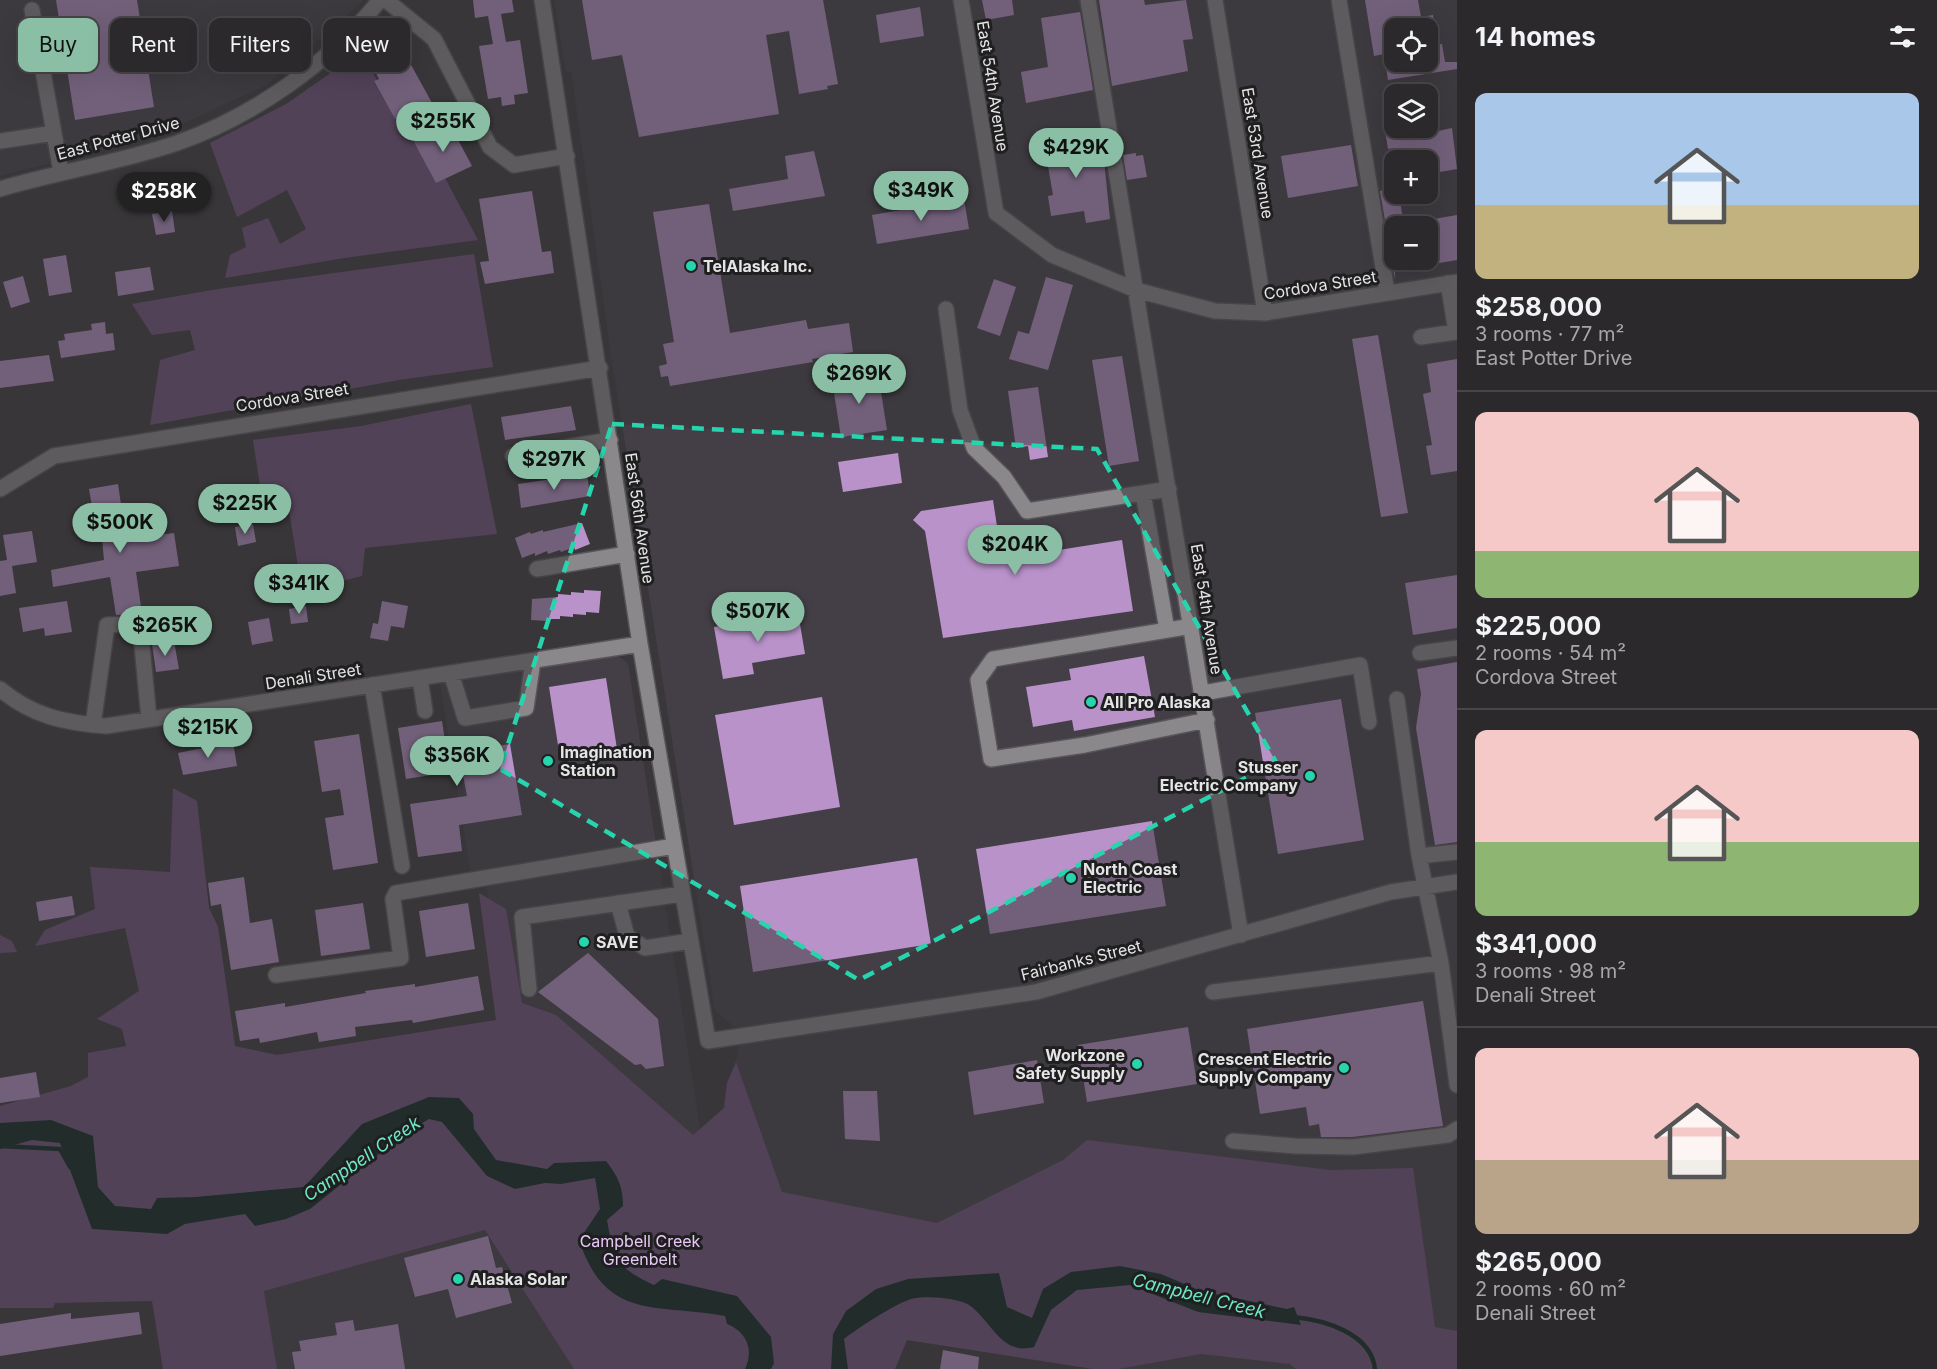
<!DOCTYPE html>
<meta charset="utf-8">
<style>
body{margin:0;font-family:Inter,sans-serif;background:#333133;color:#f1f3f6;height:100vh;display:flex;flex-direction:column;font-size:22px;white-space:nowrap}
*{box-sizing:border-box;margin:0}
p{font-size:20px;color:#a6a6a9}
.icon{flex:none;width:33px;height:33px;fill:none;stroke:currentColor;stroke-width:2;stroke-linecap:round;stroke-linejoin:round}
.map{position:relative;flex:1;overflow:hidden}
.details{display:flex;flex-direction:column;background:#2b292b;width:480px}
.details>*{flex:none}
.top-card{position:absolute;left:18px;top:18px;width:570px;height:54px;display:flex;gap:12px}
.fabs{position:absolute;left:1384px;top:18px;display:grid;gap:12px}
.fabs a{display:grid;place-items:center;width:54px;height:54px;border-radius:12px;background:#2b292b;box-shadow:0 6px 24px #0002,0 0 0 2px #474547;font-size:30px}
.price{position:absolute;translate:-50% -51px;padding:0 14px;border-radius:21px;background:#8abfa5;color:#111;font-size:20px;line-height:39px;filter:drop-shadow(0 2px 3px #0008)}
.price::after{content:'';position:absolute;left:50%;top:36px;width:18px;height:14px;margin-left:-9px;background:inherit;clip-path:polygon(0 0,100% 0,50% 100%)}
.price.selected{background:#222;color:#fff}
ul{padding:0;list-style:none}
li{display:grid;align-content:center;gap:12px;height:318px;padding:0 18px}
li+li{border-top:2px solid #474547}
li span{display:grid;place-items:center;height:186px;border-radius:12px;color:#555}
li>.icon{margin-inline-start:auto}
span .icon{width:108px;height:108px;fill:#fffc;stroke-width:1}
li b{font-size:26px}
h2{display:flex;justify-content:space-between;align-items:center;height:72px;padding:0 18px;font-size:26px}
.tag{padding:0 21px;border-radius:12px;background:#2b292b;box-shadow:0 6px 24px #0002,0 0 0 2px #474547;font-size:21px;line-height:54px}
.tag.selected{background:#8abfa5;color:#111}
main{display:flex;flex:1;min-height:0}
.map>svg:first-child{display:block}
.built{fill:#443f47;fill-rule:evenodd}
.green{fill:#72507f}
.water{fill:#07231b}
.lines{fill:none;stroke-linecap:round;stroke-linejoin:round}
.stream{stroke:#07231b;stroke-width:4.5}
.building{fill:#b992ca}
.minor-casing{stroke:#575558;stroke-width:18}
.minor{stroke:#8a888b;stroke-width:15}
.marked{fill:none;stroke:#26d5ae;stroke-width:4.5;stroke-dasharray:12 8;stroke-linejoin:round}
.poi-dot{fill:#26d5ae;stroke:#1f1f20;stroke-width:2}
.labels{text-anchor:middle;stroke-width:6;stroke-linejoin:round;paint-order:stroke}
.street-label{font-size:16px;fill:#e5e4e6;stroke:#1f1f20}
.poi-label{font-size:16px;font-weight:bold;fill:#e5e4e6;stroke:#1f1f20;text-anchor:start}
.park-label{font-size:16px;fill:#e8c8f7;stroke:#1f1f20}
.water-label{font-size:18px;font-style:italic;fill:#6ee7c5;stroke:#1f1f20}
</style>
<main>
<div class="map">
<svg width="1457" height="1369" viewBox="0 0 1457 1369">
<rect width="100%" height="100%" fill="#393739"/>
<!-- built -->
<path class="built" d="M0,0H364L266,85L160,134L0,176Z
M554,0H1457V1331L1435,1327L1413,1169L1330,1170L1087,1140L1063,1160L937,1223L782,1192L736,1062L742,1033L715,1011L610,348L573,82L571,71L566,72ZM1395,28H1428V62H1395ZM1395,94H1428V128H1395ZM1395,160H1428V194H1395ZM1395,226H1428V260H1395Z
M616,655L628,663L700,1129L688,1141L509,1017L484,872L471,874L440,683Z
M486,1230L574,1369H277L264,1291Z
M1201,1354L1290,1364L1296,1369H1119Z"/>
<!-- green -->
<path class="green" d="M358,54L377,79L374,82L395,119L403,115L436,183L445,178L478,240L344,258L225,278L230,255L246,247L242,228L268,218L280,244L306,229L287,190L237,217L210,143L286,104Z
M474,254L493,367L399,380L150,425L160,360L195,350L190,330L152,335L132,304L218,289Z
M471,404L497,534L365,548L362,576L302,591L288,504L261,492L253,440L361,426Z
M173,788L197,801L209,908L218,927L235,1046L277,1055L496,1020L479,893L506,909L522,1003L556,1015L693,1135L724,1108L727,1083L736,1062L782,1192L937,1223L1063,1160L1087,1140L1330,1170L1413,1168L1435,1327L1457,1331V1369H1296L1290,1364L1201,1354L1119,1369H1093L907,1340L895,1369H574L485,1230L264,1291L277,1369H163L152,1301L55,1303L53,1308H0V1106L71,1086L88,1077V1053L126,1046L122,1029L97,1019L139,991L125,928L35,946L45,930L95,909L90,867L170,872Z
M0,935L12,941L17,952L0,953Z"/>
<!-- water -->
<path class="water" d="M429,1097L459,1098L473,1114L474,1129L496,1160L547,1169L554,1163L606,1161C618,1176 623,1187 623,1206L607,1220C614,1259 617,1268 654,1285L662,1279L737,1296L771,1337L774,1363L771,1369H745C754,1350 747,1332 727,1324L725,1316C656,1303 606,1322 579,1240L600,1209L595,1178L561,1184L545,1183L515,1189L487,1176L442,1122L429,1119L404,1134L310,1209L286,1219L255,1226L245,1214L185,1224L167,1234L92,1229L60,1143L32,1140L0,1149V1123L51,1120L93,1136L98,1187L115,1206L151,1209L157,1198L195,1197L304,1187L362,1124Z
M1120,1266L1161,1274L1201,1291L1287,1309L1294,1307L1301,1325L1198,1312L1130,1285L1077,1290L1051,1310L1034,1347C1001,1356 992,1321 969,1305C958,1298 925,1295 911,1299C895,1304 858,1328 844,1339L848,1369H831L833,1334L846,1311L876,1289L908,1279L999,1273L1007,1307L1032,1318L1043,1289L1071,1272Z"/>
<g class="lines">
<!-- stream -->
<path class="stream" d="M0,1146L60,1149L70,1167
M1294,1317C1324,1320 1371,1333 1375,1369"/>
</g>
<!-- building -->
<path class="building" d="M56,0H137L154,107L75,120Z
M473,0H512L514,12L501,14L506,42L520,40L528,93L514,95L515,104L502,106L501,97L488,99L479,46L493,44L488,16L475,18Z
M582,0H823L838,84L827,86L828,89L799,94L789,31L766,35L779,114L639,137L622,55L592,60Z
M982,0H1012L1014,15L986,20Z
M1099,0H1144L1145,5L1186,0L1193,39L1183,40L1188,71L1112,86Z
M1365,0H1418L1421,17L1433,15L1435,28H1395V62H1428V46L1442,44L1445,62H1457V69L1388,80L1384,54L1374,56Z
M920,7L924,36L880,43L876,15Z
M1080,12L1093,90L1026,103L1021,72L1048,67L1041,18Z
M404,52L432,103L395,119L374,81L379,79L376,73L382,70L380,66Z
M1395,110V128H1428L1429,133L1452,128L1457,169L1428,174V160H1396L1394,148L1388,149L1382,112Z
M449,123L472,166L436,183L414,142Z
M1081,131L1086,163L1104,160L1110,219L1086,223L1084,211L1051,216L1048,196L1053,195L1043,137Z
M1351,145L1358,186L1288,198L1281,156Z
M814,151L825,196L733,211L729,189L788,179L785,156Z
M1136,153V156L1143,155L1147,177L1127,180L1123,155Z
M1395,188V194H1399L1404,226H1395V279L1380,191Z
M532,191L542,252L551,251L554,273L485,284L480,262L489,261L479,199Z
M964,199L969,229L877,244L872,215Z
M709,204L730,333L806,320L808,329L849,323L853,352L812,359L813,362L670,386L668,376L661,377L659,366L667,364L663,344L674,342L653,212Z
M172,211L175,232L156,235L152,214Z
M1457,215V260L1428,265V220Z
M66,255L72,292L49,296L43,259Z
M150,267L154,290L118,296L115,272Z
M23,276L30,302L11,308L3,282Z
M1046,277L1073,285L1048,370L1009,359L1018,331L1029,334Z
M994,279L1016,287L1000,336L977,328Z
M105,322L106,334L113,333L115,350L61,358L58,341L65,340L64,334L92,330L91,324Z
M1378,335L1408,513L1381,517L1352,339Z
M49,355L54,381L0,388V361Z
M1122,356L1139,461L1109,466L1092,360Z
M1457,359V471L1431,475L1426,446L1432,445L1423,394L1431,392L1427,364Z
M878,373L887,430L841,437L832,380Z
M1038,387L1048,457L1030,460L1028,446L1016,448L1008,391Z
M571,406L576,430L505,440L501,417Z
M898,453L902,483L843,492L838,462Z
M587,474L590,496L521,508L518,484Z
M118,484L126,539L174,533L179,566L136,572L142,614L116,615L110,577L53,587L51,570L104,560L100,517L94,518L89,489Z
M993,500L1002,559L1122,540L1133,611L943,638L925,531L913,520L921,511Z
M582,523L590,544L575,550L574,547L561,552L560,550L548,554L547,551L535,556V553L522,558L515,538L530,532L531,534L543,530V532Z
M253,524L256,542L238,546L235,527Z
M32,531L37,562L12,566L16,593L0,596V561L7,560L3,535Z
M1457,575V628L1413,635L1405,583Z
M584,590L601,591L599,613L586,612V615L573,614V617L560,616V619H547V621L531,620L532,599L558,597V594L571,595V592L584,593Z
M67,601L72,632L45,636L44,628L23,632L19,608Z
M382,601L408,606L404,628L391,626L388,641L370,638L373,623L378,624Z
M306,606L308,622L291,624L289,609Z
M798,612L805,654L752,663L754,674L723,679L714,627Z
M269,618L273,641L252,645L248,622Z
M174,641L179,669L156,672L152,644Z
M1144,656L1155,717L1074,731L1072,720L1033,727L1026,687L1071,680L1069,669Z
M1457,662V842L1435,845L1416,728L1421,694L1417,669Z
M606,678L617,749L560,758L549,687Z
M822,697L840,807L734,825L715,715Z
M1341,699L1364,840L1278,854L1255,713Z
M442,721L447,754L510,744L522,815L459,825L462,851L418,857L410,804L467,796L462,770L406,779L398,728Z
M359,734L378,863L333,870L325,818L344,815L340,789L322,792L314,741Z
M233,742L237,766L183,775L178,753Z
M1152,821L1166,906L990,934L976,849Z
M917,858L931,944L753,972L740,886Z
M244,877L250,923L272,919L279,962L231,970L221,904L211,906L208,883Z
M72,896L75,915L39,921L36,902Z
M363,903L370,949L321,956L315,910Z
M468,903L475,949L426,957L419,911Z
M588,953L658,1019L664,1066L646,1069L641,1064L635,1065L538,992Z
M478,976L484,1010L413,1023L412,1020L355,1027L356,1036L319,1042L317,1032L260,1043L259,1038L240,1041L235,1011L285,1003V1007L366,993L365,991L415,984V987Z
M1423,1001L1443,1126L1352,1137H1321L1319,1124L1309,1126L1306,1107L1260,1114L1247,1029Z
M1188,1027L1197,1084L1087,1102L1078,1045Z
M1037,1060L1044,1103L974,1115L968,1072Z
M36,1072L40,1097L0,1103V1078Z
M843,1091H877L880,1141L845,1139Z
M488,1236L496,1268L502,1267L512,1303L456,1318L448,1289L415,1297L404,1258Z
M139,1312L142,1334L0,1356V1324L71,1313V1319Z
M353,1320L355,1331L398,1324L405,1369H295L292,1352L301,1351L299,1341L337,1335L335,1323Z
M943,1350L979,1357L978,1369H940Z"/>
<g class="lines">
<defs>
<path id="minor" d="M386,0L434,39L490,147L514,165L567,156
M542,0L640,644L708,1041L1036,992L1391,892L1457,882
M961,0L996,213L1052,255L1136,290L1215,311L1265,313L1457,282
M1088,0L1241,935
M1215,0L1265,313
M1339,0L1387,292
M32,10L61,172
M0,141L54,133
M0,189C57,172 122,162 177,143C254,116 329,63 380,0
M946,309L960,410L974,448L1004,477L1027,511L1169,489
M1421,337L1456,332L1448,283
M513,456L610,440
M0,489L54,456L600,368
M1143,493L1167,630
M537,569L627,554
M1192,626L993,659L978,680L991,759L1085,745L1207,720
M1420,653L1457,648
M451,673L465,718L526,708L533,661
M420,678L425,711
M372,685L402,866
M0,689C32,716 65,723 106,726L640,644
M1203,693L1360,665L1369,722
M1397,699L1419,856L1457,852
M93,725L107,625L136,624L141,635L149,719
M1419,856L1441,963L1457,1085
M618,903L627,936L645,948L690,941
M276,975L401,958L393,899L396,893L674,846
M529,989L522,917L682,894
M1213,992L1441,963
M1233,1141L1295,1146L1353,1147L1448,1135L1457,1129"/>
</defs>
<!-- minor casing -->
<use href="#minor" class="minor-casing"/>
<!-- minor -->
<use href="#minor" class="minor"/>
</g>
<!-- marked area -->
<path d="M0 0H1457V1369H0ZM612,424L1097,449L1276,762L859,980L500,769Z" fill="#393739" fill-opacity=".55" fill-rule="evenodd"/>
<path class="marked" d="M612,424L1097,449L1276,762L859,980L500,769Z"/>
<!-- markers -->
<g class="poi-dot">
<circle cx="691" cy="266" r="6"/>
<circle cx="1091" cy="702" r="6"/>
<circle cx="548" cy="761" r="6"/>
<circle cx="1310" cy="776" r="6"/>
<circle cx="1071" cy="878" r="6"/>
<circle cx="584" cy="942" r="6"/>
<circle cx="1137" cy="1064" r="6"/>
<circle cx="1344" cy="1068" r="6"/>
<circle cx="458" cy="1279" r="6"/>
</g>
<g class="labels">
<!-- street labels -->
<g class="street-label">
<text transform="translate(993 86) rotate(81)" y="6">East 54th Avenue</text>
<text transform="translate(118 138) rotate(-15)" y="6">East Potter Drive</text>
<text transform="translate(1258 153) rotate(81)" y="6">East 53rd Avenue</text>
<text transform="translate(1320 285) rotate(-9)" y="6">Cordova Street</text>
<text transform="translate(292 397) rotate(-9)" y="6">Cordova Street</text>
<text transform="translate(640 518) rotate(82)" y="6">East 56th Avenue</text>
<text transform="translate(1207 609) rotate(81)" y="6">East 54th Avenue</text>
<text transform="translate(313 676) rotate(-9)" y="6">Denali Street</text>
<text transform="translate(1081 960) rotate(-14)" y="6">Fairbanks Street</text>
</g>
<!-- poi labels -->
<g class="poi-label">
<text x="703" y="272">TelAlaska Inc.</text>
<text x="1103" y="708">All Pro Alaska</text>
<text x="560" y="758">Imagination<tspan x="560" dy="18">Station</tspan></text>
<text x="1298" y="773" text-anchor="end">Stusser<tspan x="1298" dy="18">Electric Company</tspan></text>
<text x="1083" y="875">North Coast<tspan x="1083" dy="18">Electric</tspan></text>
<text x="596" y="948">SAVE</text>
<text x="1125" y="1061" text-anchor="end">Workzone<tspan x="1125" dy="18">Safety Supply</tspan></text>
<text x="1332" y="1065" text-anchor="end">Crescent Electric<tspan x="1332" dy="18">Supply Company</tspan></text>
<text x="470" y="1285">Alaska Solar</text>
</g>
<!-- park labels -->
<g class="park-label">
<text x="640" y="1247">Campbell Creek<tspan x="640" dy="18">Greenbelt</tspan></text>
</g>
<!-- water labels -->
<g class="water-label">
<text transform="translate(362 1159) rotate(-34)" y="6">Campbell Creek</text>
<text transform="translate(1199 1296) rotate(14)" y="6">Campbell Creek</text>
</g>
</g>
</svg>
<div class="fabs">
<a><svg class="icon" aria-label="locate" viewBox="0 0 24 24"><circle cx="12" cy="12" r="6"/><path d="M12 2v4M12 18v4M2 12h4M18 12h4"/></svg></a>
<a><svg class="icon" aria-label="layers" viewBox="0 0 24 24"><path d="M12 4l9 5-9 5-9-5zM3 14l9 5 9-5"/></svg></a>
<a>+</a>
<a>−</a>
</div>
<b class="price" style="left:443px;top:153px">$255K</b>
<b class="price" style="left:1076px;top:179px">$429K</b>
<b class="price" style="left:921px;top:222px">$349K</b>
<b class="price selected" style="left:164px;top:223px">$258K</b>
<b class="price" style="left:859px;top:405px">$269K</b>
<b class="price" style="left:554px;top:491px">$297K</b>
<b class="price" style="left:245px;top:535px">$225K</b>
<b class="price" style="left:120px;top:554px">$500K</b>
<b class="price" style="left:1015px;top:576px">$204K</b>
<b class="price" style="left:299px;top:615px">$341K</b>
<b class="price" style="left:758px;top:643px">$507K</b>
<b class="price" style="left:165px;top:657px">$265K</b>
<b class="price" style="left:208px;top:759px">$215K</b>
<b class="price" style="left:457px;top:787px">$356K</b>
<div class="top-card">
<a class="tag selected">Buy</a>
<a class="tag">Rent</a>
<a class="tag">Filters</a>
<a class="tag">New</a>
</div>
</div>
<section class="details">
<h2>14 homes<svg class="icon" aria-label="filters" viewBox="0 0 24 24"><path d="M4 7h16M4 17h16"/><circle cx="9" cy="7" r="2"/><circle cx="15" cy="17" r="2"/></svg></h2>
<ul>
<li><span style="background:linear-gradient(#a9c7e8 60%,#c2b280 0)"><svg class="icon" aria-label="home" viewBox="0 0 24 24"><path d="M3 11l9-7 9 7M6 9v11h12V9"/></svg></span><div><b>$258,000</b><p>3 rooms · 77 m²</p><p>East Potter Drive</p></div></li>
<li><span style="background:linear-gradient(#f6c9c9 75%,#8fb573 0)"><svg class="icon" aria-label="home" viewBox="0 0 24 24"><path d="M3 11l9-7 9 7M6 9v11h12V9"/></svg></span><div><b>$225,000</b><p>2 rooms · 54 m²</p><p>Cordova Street</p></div></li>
<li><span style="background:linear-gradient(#f6c9c9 60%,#8fb573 0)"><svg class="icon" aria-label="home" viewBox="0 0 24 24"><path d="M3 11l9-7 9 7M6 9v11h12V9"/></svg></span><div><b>$341,000</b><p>3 rooms · 98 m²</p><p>Denali Street</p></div></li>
<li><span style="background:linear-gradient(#f6c9c9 60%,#b9a48a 0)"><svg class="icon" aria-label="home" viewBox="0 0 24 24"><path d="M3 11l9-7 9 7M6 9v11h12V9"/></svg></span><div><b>$265,000</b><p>2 rooms · 60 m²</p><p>Denali Street</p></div></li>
</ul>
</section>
</main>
